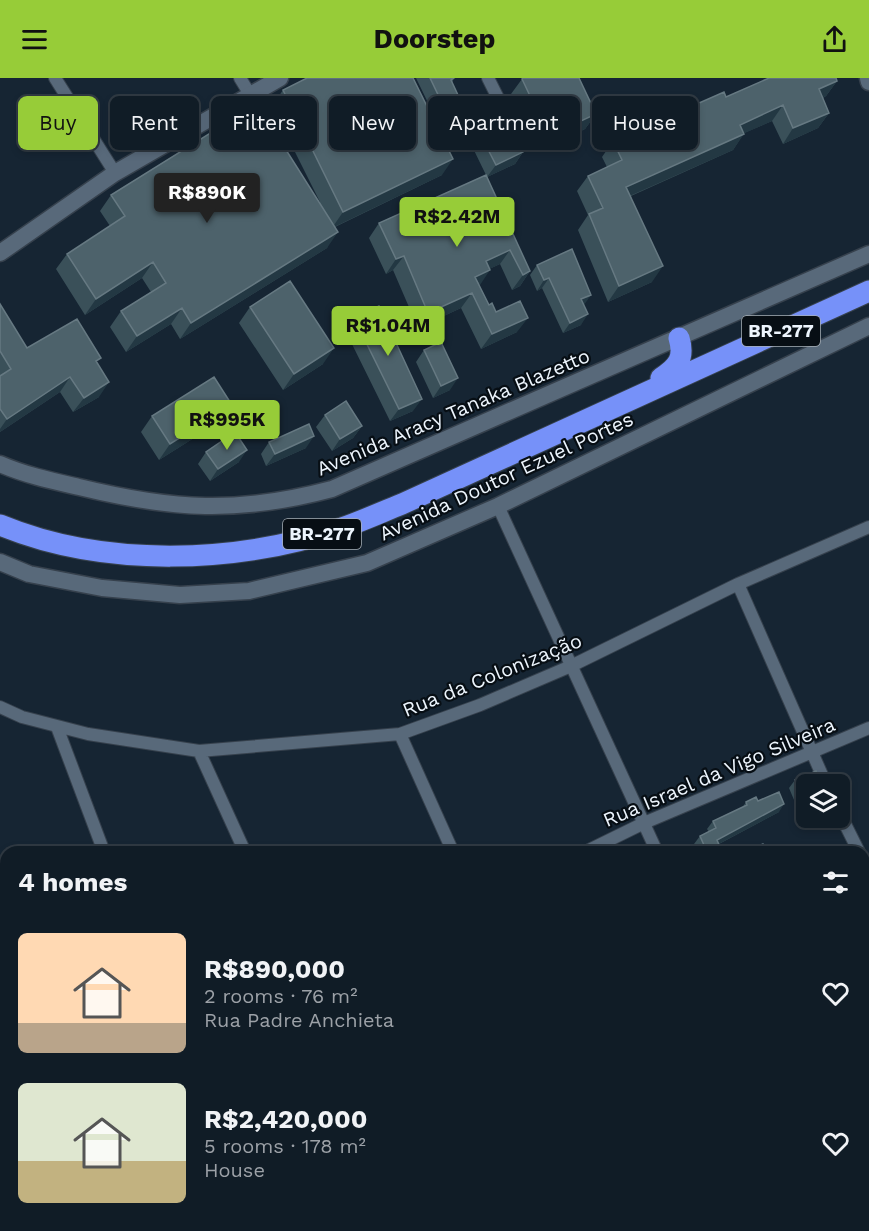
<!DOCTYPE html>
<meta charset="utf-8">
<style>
body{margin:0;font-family:"Work Sans",sans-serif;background:#19252e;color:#f1f3f6;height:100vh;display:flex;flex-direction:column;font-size:22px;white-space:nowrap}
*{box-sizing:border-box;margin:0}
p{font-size:20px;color:#9ca1a7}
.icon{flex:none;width:33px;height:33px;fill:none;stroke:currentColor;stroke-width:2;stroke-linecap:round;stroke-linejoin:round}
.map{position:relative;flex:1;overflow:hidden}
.panel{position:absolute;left:0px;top:768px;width:870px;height:386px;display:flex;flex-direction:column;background:#101c26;border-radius:18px 18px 0 0;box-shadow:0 3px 9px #0003,0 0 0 2px #303a43}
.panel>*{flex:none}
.hud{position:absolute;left:18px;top:18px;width:834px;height:54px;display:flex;gap:12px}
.buttons{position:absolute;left:796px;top:696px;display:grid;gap:12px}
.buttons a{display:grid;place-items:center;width:54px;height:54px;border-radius:9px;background:#101c26;box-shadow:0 3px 9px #0003,0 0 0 2px #303a43;font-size:30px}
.price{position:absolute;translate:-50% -51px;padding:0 14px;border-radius:6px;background:#97cc38;color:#111;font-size:20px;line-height:39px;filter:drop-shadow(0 2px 3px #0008)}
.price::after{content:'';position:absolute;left:50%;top:36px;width:18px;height:14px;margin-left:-9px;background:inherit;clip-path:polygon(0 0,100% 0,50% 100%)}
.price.active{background:#222;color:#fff}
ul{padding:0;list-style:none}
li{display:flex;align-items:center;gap:18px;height:150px;padding:0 18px}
li span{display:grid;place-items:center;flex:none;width:168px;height:120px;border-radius:9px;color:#555}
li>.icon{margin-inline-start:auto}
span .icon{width:72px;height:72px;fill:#fffc;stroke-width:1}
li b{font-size:26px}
h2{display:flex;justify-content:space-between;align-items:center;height:72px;padding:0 18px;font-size:26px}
.pill{padding:0 21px;border-radius:9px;background:#101c26;box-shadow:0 3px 9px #0003,0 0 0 2px #303a43;font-size:21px;line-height:54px}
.pill.active{background:#97cc38;color:#111}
header{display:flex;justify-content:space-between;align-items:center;height:78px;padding:0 18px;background:#97cc38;color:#111;font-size:27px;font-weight:700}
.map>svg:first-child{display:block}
.green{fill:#3a2368}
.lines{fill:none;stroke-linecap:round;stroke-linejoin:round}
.stream{stroke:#4f7579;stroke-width:3}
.street-casing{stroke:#36414d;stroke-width:14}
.secondary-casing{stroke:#36414d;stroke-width:19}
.highway-casing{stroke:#36414d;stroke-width:23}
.street{stroke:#58697a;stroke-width:12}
.secondary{stroke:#58697a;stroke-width:16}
.highway{stroke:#7691f9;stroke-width:21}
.wall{fill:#3a5059}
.shaded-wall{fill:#233843}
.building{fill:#4d626b;stroke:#667982;stroke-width:1.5}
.labels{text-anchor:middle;stroke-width:4.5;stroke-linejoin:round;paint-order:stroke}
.shield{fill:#070e14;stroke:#a8b0b7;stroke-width:1.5}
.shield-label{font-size:18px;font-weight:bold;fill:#edf5fd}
.street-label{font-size:20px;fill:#edf5fd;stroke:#070e14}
</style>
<header><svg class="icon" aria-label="menu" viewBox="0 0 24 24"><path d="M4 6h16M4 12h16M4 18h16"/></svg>Doorstep<svg class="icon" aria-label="share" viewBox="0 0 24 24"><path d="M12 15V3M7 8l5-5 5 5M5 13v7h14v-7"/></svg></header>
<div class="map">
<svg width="869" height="1153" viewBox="0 0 869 1153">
<rect width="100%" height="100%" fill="#162533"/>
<!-- green -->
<path class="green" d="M869,862V986L864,989V864Z
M340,1148H402L404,1153H328Z
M430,1148H501L488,1153H432Z"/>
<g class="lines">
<!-- stream -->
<path class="stream" d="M299,1153L310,1148"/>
<defs>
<path id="street" d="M55,0L115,95
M240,0L251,18
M488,0L504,32
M498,428L657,774
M738,506L826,706
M0,629L22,639L88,656L199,673L400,656L480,627L571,588L738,506L869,449
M57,649L104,774
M400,656L453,774
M199,673L245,774
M840,736L859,774
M585,774L644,745L869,650
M864,785L869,795
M864,856L869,853
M864,986L869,984
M864,1059L869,1057
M419,1148L422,1153
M621,1148L624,1153
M832,1148L834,1153
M504,1153L516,1148"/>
<path id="secondary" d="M868,0L869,4
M0,175L115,95L280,0
M0,386C25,397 53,403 79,409C173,432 238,436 332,411L869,176
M0,484L29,496L102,510L180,517L249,513L367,485L498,428L869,248"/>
<path id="highway" d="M661,300C678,289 685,280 679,260
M0,447C104,490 237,486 342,450C362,443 382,434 402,426L869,213"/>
</defs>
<!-- street casing -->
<use href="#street" class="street-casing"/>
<!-- secondary casing -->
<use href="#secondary" class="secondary-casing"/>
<!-- highway casing -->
<use href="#highway" class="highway-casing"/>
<!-- street -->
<use href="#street" class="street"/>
<!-- secondary -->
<use href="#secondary" class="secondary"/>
<!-- highway -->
<use href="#highway" class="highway"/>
</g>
<!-- wall -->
<path class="wall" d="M416,0H454L452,5L465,61L449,68Z
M522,1L596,36L585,51L538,74L511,16Z
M837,3L826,18L823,20L829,35L818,50L783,66L772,43L744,55L733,72L631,118L652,204L608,224L578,152L588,137L577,113L588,98L607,89L602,79L613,63L726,19Z
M283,12L442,97L335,149L327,170L180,261L171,246L126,274L110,249L121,233L151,214L142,200L85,237L56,191L67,176L110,148L100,133L111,117L320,124L272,28Z
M476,48L523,74L515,86L487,99L530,193L520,208L512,212L500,186L489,191L479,207L489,227L517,254L481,271L461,230L418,250L393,192L386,196L369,160L379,145L486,97L468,60Z
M537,187L584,227L581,247L563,255L542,210L537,213L530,197Z
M0,226L27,270L97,285L99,319L73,334L60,314L0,354Z
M250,229L323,286L283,312L239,245Z
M354,240L413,333L390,343L345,252Z
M424,272L450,312L433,320L416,284Z
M325,337L362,348L353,360L332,373L316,349Z
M152,338L221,343L159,382L141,354Z
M269,364L306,370L266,388L261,376Z
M206,374L239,384L210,403L198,386Z
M795,702L807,706V739L802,741L789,710Z
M758,723L779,734L719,766L722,774H698L694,766L700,758L709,754L707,751L713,743L742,730L746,724Z"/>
<!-- shaded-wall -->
<path class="shaded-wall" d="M837,3L826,18L808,27L819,11Z
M783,27L772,43L729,62L740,47Z
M829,35L818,50L783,66L793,50Z
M596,36L585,51L538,74L549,58Z
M473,49L465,61L449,68L457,56Z
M744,56L733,72L616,124L626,109Z
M523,74L515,86L487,99L496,87Z
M453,81L442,97L332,150L343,134Z
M338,154L327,170L180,261L191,245Z
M510,172L500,186L475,198L486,183Z
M404,178L393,192L386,196L396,181Z
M153,184L142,200L85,237L96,221Z
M663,188L652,204L608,224L619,208Z
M490,192L480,207L475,199Z
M530,193L520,208L512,212L523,197Z
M549,200L542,210L537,213L544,202Z
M472,215L461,230L418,250L428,235Z
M591,217L584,227L581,221Z
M182,230L171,246L126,274L137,258Z
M588,236L581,247L563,255L570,245Z
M528,240L517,254L481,271L492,256Z
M334,270L323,286L283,312L294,296Z
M70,299L60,314L0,354V351L7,341Z
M458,300L450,312L433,320L441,308Z
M109,304L99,319L73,334L84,320Z
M422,321L413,333L390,343L399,331Z
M232,327L221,343L159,382L170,366Z
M362,348L353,360L332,373L340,361Z
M314,358L306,370L266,388L275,376Z
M247,372L239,384L210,403L218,391Z
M784,726L779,734L711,770L717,762Z
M869,824V828L868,830L864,831V826Z"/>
<!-- building -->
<path class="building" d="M307,0H413L453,81L343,134L283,12Z
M430,0H454L451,2L473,49L457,56Z
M523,0H579L596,36L549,58L522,1Z
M769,0H836L837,3L819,11L829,35L793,50L783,27L740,47L744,56L626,109L663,188L619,208L589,136L603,130L588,98L622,82L613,63L724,14L726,19Z
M257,26L338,154L191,245L182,230L137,258L121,233L166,205L153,184L96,221L67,176L125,138L111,117Z
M504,35L523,74L496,87L476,48Z
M486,97L530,193L523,197L510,172L486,183L490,192L475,199L489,227L492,225L496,234L520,223L528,240L492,256L472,215L428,235L404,178L396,181L379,145Z
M572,171L591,217L581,221L588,236L570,245L549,200L544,202L537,187Z
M290,203L334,270L294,296L250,229Z
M0,226L27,270L77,241L101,280L96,283L109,304L84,320L70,299L7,341L0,331V298L11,291L0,273Z
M379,228L422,321L399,331L354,240Z
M441,264L458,300L441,308L424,272Z
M214,299L232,327L170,366L152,338Z
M346,323L362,348L340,361L325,337Z
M309,346L314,358L275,376L269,364Z
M235,354L247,372L218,391L206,374Z
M816,693L821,706H807V730L795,702Z
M779,714L784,726L717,762L722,774H707L700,758L716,750L713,743L747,727L746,724L756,719L758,723Z
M763,766L767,774H744Z
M864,798L869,811V824L864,826Z"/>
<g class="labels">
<!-- shield labels -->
<g class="shield">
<rect x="742" y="238" width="78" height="30" rx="4.5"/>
<rect x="283" y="441" width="78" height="30" rx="4.5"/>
</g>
<g class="shield-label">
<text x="781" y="259">BR-277</text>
<text x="322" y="462">BR-277</text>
</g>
<!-- street labels -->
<g class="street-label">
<text transform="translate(453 334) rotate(-23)" y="7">Avenida Aracy Tanaka Blazetto</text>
<text transform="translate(506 398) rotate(-25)" y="7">Avenida Doutor Ezuel Portes</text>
<text transform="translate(492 597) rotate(-22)" y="7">Rua da Colonização</text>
<text transform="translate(719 694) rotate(-23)" y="7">Rua Israel da Vigo Silveira</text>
</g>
</g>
</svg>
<div class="buttons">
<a><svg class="icon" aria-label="layers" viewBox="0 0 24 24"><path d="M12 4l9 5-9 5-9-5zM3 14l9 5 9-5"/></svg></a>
</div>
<b class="price active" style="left:207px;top:146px">R$890K</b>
<b class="price" style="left:457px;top:170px">R$2.42M</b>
<b class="price" style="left:388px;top:279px">R$1.04M</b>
<b class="price" style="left:227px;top:373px">R$995K</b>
<div class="hud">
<a class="pill active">Buy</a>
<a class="pill">Rent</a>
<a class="pill">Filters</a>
<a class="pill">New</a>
<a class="pill">Apartment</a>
<a class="pill">House</a>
</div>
<section class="panel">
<h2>4 homes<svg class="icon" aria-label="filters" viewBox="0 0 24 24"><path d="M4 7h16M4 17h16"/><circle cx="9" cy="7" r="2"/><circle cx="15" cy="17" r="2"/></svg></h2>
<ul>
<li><span style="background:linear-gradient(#ffd9b3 75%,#b9a48a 0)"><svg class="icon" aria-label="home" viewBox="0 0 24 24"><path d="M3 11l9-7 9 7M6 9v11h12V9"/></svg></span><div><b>R$890,000</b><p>2 rooms · 76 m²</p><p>Rua Padre Anchieta</p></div><svg class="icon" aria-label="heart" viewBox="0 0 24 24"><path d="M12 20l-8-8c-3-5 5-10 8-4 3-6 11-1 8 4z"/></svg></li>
<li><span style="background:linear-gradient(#dfe7d0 65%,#c2b280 0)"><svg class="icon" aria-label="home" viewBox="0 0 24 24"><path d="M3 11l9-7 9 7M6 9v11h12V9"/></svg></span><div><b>R$2,420,000</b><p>5 rooms · 178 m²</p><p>House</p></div><svg class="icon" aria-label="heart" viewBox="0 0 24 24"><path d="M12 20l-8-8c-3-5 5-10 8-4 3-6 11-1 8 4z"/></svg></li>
</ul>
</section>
</div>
